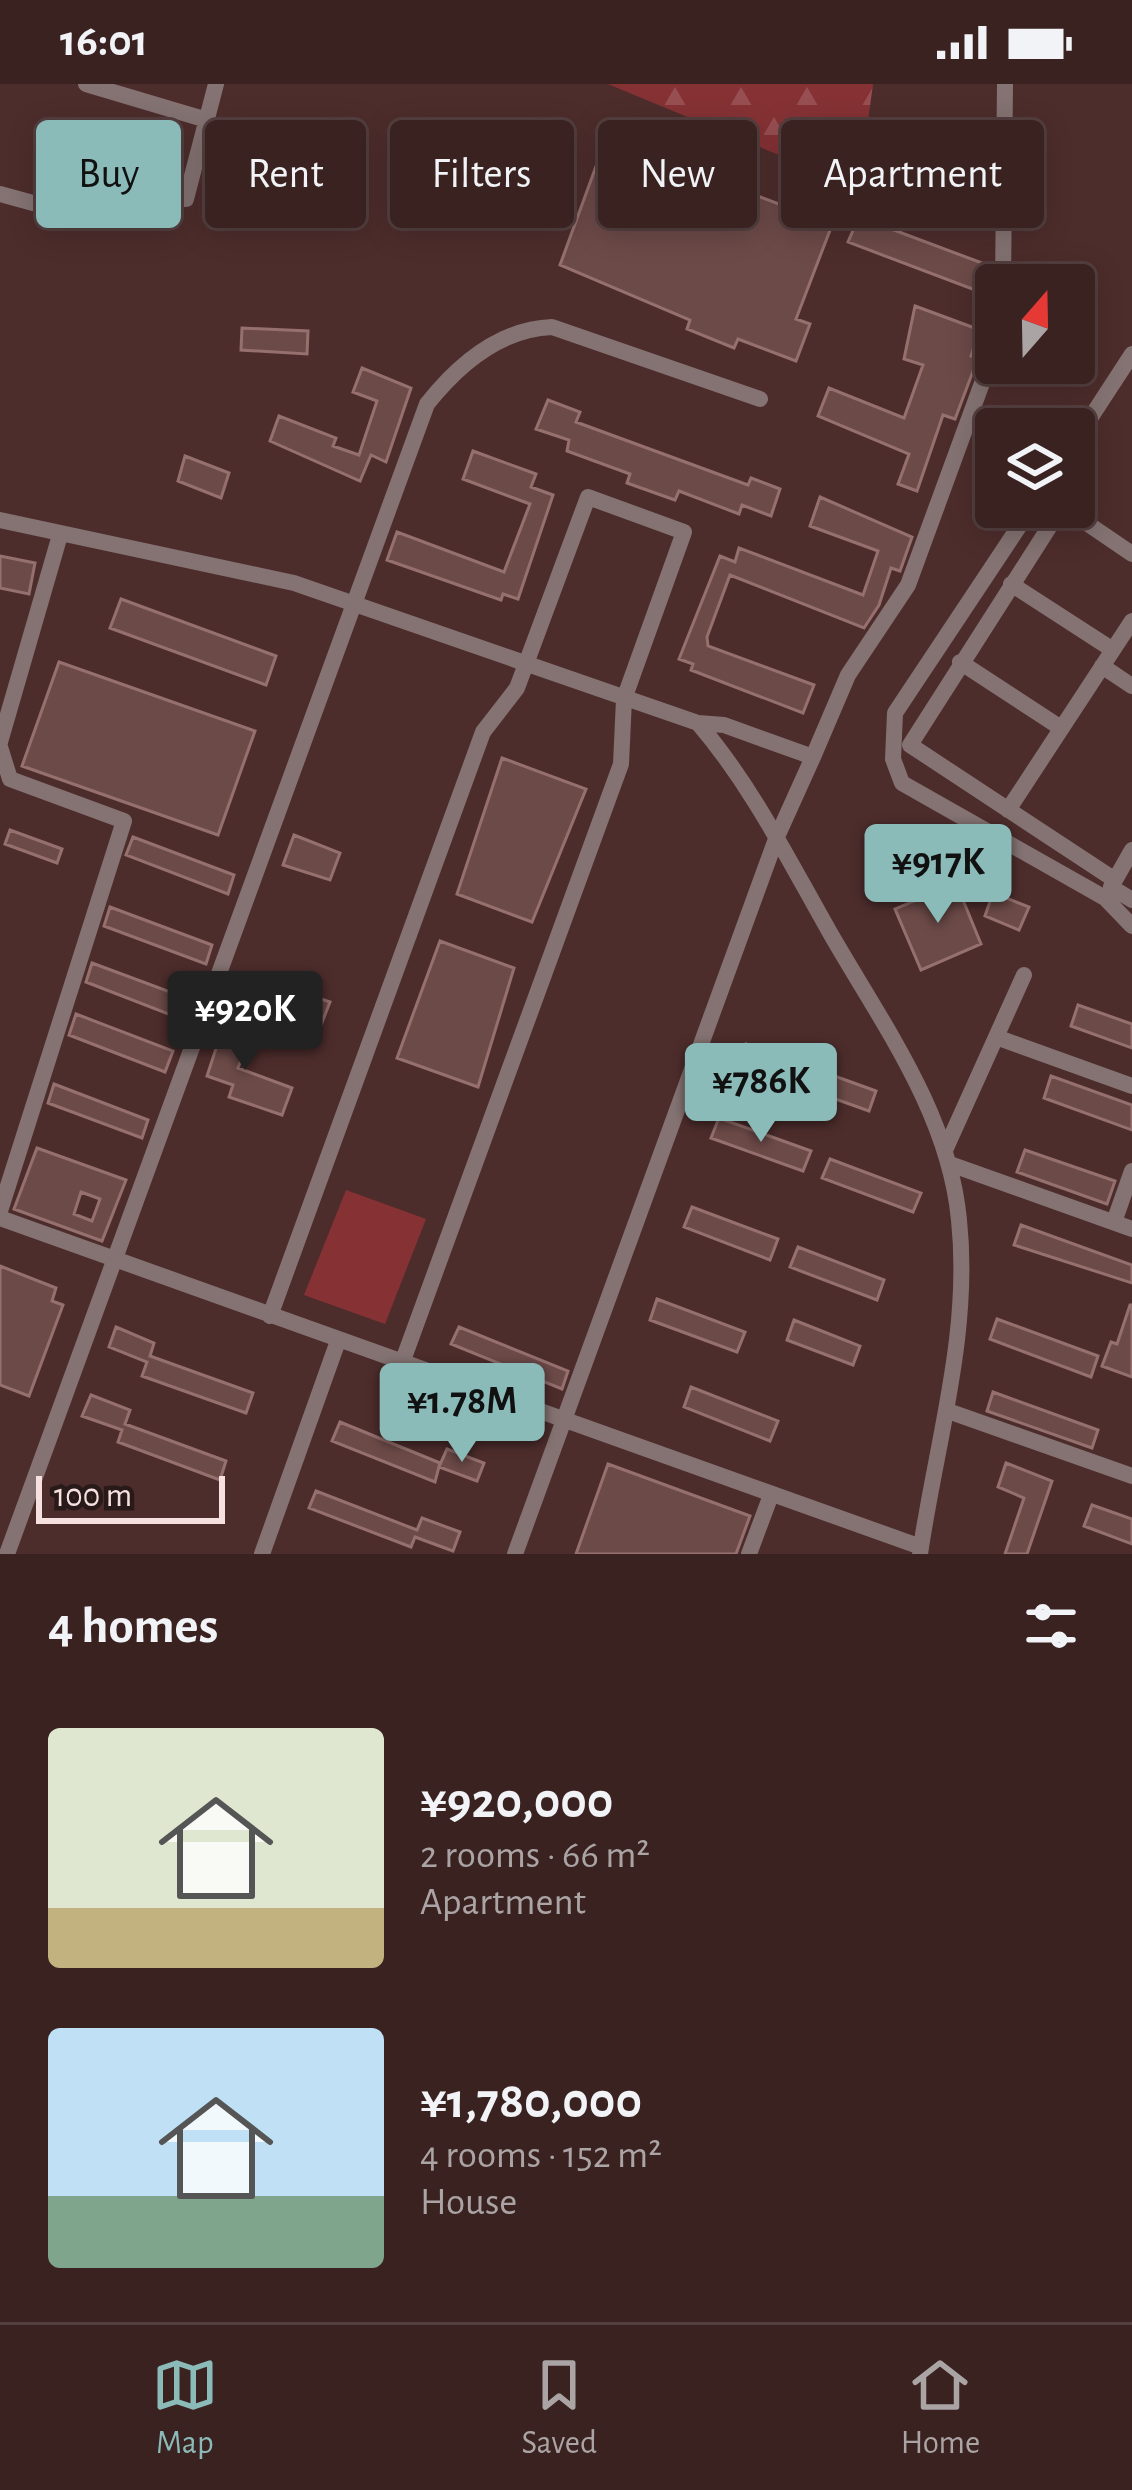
<!DOCTYPE html>
<meta charset="utf-8">
<style>
body{margin:0;font-family:"Alegreya Sans",sans-serif;background:#412a2a;color:#f1f3f6;height:100vh;display:flex;flex-direction:column;font-size:45px;white-space:nowrap}
*{box-sizing:border-box;margin:0}
p{font-size:39px;color:#aba4a5}
.icon{flex:none;width:66px;height:66px;fill:none;stroke:currentColor;stroke-width:2;stroke-linecap:round;stroke-linejoin:round}
.map{position:relative;height:1470px;overflow:hidden}
.details{display:flex;flex-direction:column;background:#3a2221;flex:1}
.details>*{flex:none}
.guide{position:absolute;left:36px;top:36px;width:1062px;height:108px;display:flex;gap:24px}
.needle{width:78px;rotate:20deg}
.buttons{position:absolute;left:975px;top:180px;display:grid;gap:24px}
.buttons a{display:grid;place-items:center;width:120px;height:120px;border-radius:12px;background:#3a2221;box-shadow:0 6px 30px #0003,0 0 0 3px #543f3f;font-size:60px}
.scale{position:absolute;left:36px;bottom:30px;width:189px;box-sizing:border-box;padding-left:12px;border:6px solid #f7e1e0;border-top:0;font-size:33px;line-height:42px;white-space:nowrap;color:#f7e1e0;-webkit-text-stroke:9px #291a1a;paint-order:stroke}
.price{position:absolute;translate:-50% -102px;padding:0 27px;border-radius:12px;background:#8bbbb9;color:#111;font-size:39px;line-height:78px;filter:drop-shadow(0 3px 6px #0008)}
.price::after{content:'';position:absolute;left:50%;top:72px;width:36px;height:27px;margin-left:-18px;background:inherit;clip-path:polygon(0 0,100% 0,50% 100%)}
.price.current{background:#222;color:#fff}
ul{padding:0;list-style:none}
li{display:flex;align-items:center;gap:36px;height:300px;padding:0 48px}
li span{display:grid;place-items:center;flex:none;width:336px;height:240px;border-radius:12px;color:#555}
li>.icon{margin-inline-start:auto}
span .icon{width:144px;height:144px;fill:#fffc;stroke-width:1}
li b{font-size:51px}
h2{display:flex;justify-content:space-between;align-items:center;height:144px;padding:0 48px;font-size:51px}
.chip{padding:0 42px;border-radius:12px;background:#3a2221;box-shadow:0 6px 30px #0003,0 0 0 3px #543f3f;font-size:42px;line-height:108px}
.chip.current{background:#8bbbb9;color:#111}
.status{display:flex;justify-content:space-between;align-items:center;height:84px;padding:0 60px;background:#3a2221;direction:ltr}
.status svg{height:33px;fill:currentColor}
.menu{display:flex;justify-content:space-around;align-items:center;height:168px;border-top:3px solid #543f3f;background:#3a2221;font-size:33px;color:#aba4a5}
.menu a{display:grid;justify-items:center;gap:6px}
.menu .current{color:#8bbbb9}
.map>svg:first-child{display:block}
.grass{fill:#863235}
.forest{fill:url(#forest-firs)}
.building{fill:#6c4a48;stroke:#95706e;stroke-width:3;fill-rule:evenodd}
.lines{fill:none;stroke-linecap:round;stroke-linejoin:round}
.minor{stroke:#847372;stroke-width:16}
</style>
<div class="status"><b>16:01</b><svg viewBox="0 0 49 12"><path d="M0 12V9h3v3zM5 12V6h3v6zM10 12V3h3v9zM15 12V0h3v12zM26 1h20v11H26zM47 4h2v5h-2z"/></svg></div>
<div class="map">
<svg width="1132" height="1470" viewBox="0 0 1132 1470">
<defs>
<pattern id="forest-firs" width="22" height="20" patternUnits="userSpaceOnUse" patternTransform="scale(3)"><rect width="22" height="20" fill="#863235"/><path d="M5 1l3.5 6h-7zM16 11l3.5 6h-7z" fill="#984f52"/></pattern>
</defs>
<rect width="100%" height="100%" fill="#4d2d2c"/>
<!-- grass -->
<path class="grass" d="M346,1106L426,1135L385,1240L304,1211Z"/>
<!-- forest -->
<path class="forest" d="M608,0H873L868,37L803,81Z"/>
<!-- building -->
<path class="building" d="M898,53L991,90L980,135L911,109L903,128L847,101L821,105L809,132L832,141L796,235L810,240L796,277L738,255L734,264L687,245L690,236L560,181L606,55L800,128L809,101L825,91L877,105Z
M859,133L990,182L983,209L848,158Z
M915,222L980,246L971,272L978,274L955,335L943,331L917,407L898,400L909,370L818,332L829,304L904,334L923,281L904,275Z
M242,244L308,247L307,270L241,266Z
M362,284L411,304L386,378L371,371L360,397L270,357L279,332L336,354L333,362L359,371L377,317L353,308Z
M548,316L580,328L576,338L748,401L751,394L780,405L771,432L742,421L739,430L679,407L675,416L627,399L630,390L567,367L569,356L536,345Z
M473,367L536,390L531,403L553,411L518,515L503,510L501,516L387,476L397,448L504,488L530,420L463,395Z
M185,372L229,389L221,414L178,397Z
M820,413L912,453L900,487L891,484L879,521L864,544L730,491L707,553L708,562L814,601L803,629L691,586L693,580L679,575L720,472L735,478L739,464L863,511L878,467L810,442Z
M0,472L35,479L29,510L0,504Z
M121,515L276,572L266,601L110,544Z
M59,578L255,647L218,751L22,682Z
M502,674L586,705L532,838L457,810Z
M10,746L62,765L57,779L5,760Z
M294,751L340,769L330,796L283,781Z
M133,753L234,791L228,810L126,771Z
M956,799L981,860L921,886L895,825Z
M993,809L1029,823L1019,846L985,832Z
M110,823L212,861L206,880L104,842Z
M440,857L514,884L478,1003L397,974Z
M92,879L192,916L184,936L86,898Z
M245,889L330,918L321,941L237,912Z
M1078,921L1132,940V964L1071,942Z
M76,930L173,967L165,988L69,951Z
M225,937L252,947L238,984L292,1004L282,1031L229,1013L233,1001L207,992Z
M746,960L876,1007L869,1027L738,980Z
M1051,992L1132,1021V1046L1044,1014Z
M54,1000L148,1036L142,1054L48,1019Z
M719,1034L811,1067L803,1087L711,1054Z
M37,1064L126,1096L102,1157L14,1125ZM81,1108L100,1115L92,1137L74,1130Z
M1025,1066L1115,1097L1107,1120L1017,1088Z
M830,1075L921,1109L913,1128L822,1094Z
M692,1123L778,1155L770,1176L684,1143Z
M1021,1141L1132,1181V1199L1014,1161Z
M798,1163L884,1196L877,1216L790,1183Z
M0,1182L56,1204L52,1217L63,1221L29,1312L0,1301Z
M657,1215L745,1248L737,1268L650,1236Z
M1130,1221H1132V1293L1102,1282L1111,1258L1117,1260Z
M997,1235L1098,1272L1091,1293L990,1255Z
M794,1236L860,1262L853,1281L787,1256Z
M116,1243L154,1259L150,1272L253,1309L246,1329L142,1292L147,1278L109,1263Z
M459,1243L568,1287L562,1305L451,1260Z
M691,1303L778,1337L770,1357L684,1323Z
M993,1308L1098,1346L1092,1364L987,1327Z
M91,1311L130,1326L125,1340L226,1377L220,1396L118,1358L122,1346L82,1332Z
M340,1338L440,1379L435,1398L332,1357Z
M447,1365L484,1379L477,1397L439,1383Z
M1006,1379L1052,1397L1027,1470H1005L1024,1414L998,1403Z
M608,1380L750,1432L736,1470H576Z
M316,1407L417,1446L422,1434L460,1448L453,1467L415,1453L411,1463L309,1424Z
M1092,1421L1132,1435V1460L1084,1442Z"/>
<g class="lines">
<!-- minor -->
<path class="minor" d="M86,0L207,36
M0,110L33,119L186,115L216,0
M1003,201L1005,0
M1074,359L1132,270
M1032,423L895,629L893,675L902,699L1105,814L1132,842
M1062,423L910,661L1115,796
M1063,423L1132,470
M0,436L294,499L698,639C752,702 788,775 829,847C881,938 949,1029 959,1136C971,1250 936,1359 920,1470
M1011,500L1113,566
M960,578L1061,644
M1102,582L1132,602
M698,639L724,641L813,673L848,591L908,501L996,261
M0,658L60,451
M0,663L10,695L124,737L0,1127
M1008,726L1132,537
M1111,803L1132,766
M1111,803L1132,816
M996,953L1132,1002
M946,1064L1024,891
M950,1080L1132,1145
M0,1134L921,1463
M1114,1138L1132,1087
M270,1232L483,648L517,604L588,413L684,448L624,615L621,680L402,1279
M948,1327L1132,1392
M7,1470L427,320C458,281 500,245 552,243L760,315
M262,1470L338,1257
M515,1470L776,755L813,673
M749,1470L771,1411"/>
</g>
</svg>
<div class="buttons">
<a><svg class="needle" viewBox="-14 -14 28 28"><path d="M0-13l5 13h-10z" fill="#e53935"/><path d="M0 13l5-13h-10z" fill="#aba4a5"/></svg></a>
<a><svg class="icon" aria-label="layers" viewBox="0 0 24 24"><path d="M12 4l9 5-9 5-9-5zM3 14l9 5 9-5"/></svg></a>
</div>
<div class="scale">100 m</div>
<b class="price" style="left:938px;top:842px">¥917K</b>
<b class="price current" style="left:245px;top:989px">¥920K</b>
<b class="price" style="left:761px;top:1061px">¥786K</b>
<b class="price" style="left:462px;top:1381px">¥1.78M</b>
<div class="guide">
<a class="chip current">Buy</a>
<a class="chip">Rent</a>
<a class="chip">Filters</a>
<a class="chip">New</a>
<a class="chip">Apartment</a>
</div>
</div>
<section class="details">
<h2>4 homes<svg class="icon" aria-label="filters" viewBox="0 0 24 24"><path d="M4 7h16M4 17h16"/><circle cx="9" cy="7" r="2"/><circle cx="15" cy="17" r="2"/></svg></h2>
<ul>
<li><span style="background:linear-gradient(#dfe7d0 75%,#c2b280 0)"><svg class="icon" aria-label="home" viewBox="0 0 24 24"><path d="M3 11l9-7 9 7M6 9v11h12V9"/></svg></span><div><b>¥920,000</b><p>2 rooms · 66 m²</p><p>Apartment</p></div></li>
<li><span style="background:linear-gradient(#bfe0f5 70%,#7fa58c 0)"><svg class="icon" aria-label="home" viewBox="0 0 24 24"><path d="M3 11l9-7 9 7M6 9v11h12V9"/></svg></span><div><b>¥1,780,000</b><p>4 rooms · 152 m²</p><p>House</p></div></li>
</ul>
</section>
<nav class="menu">
<a class="current"><svg class="icon" aria-label="map" viewBox="0 0 24 24"><path d="M3 6l6-2 6 2 6-2v14l-6 2-6-2-6 2zM9 4v14M15 6v14"/></svg>Map</a>
<a><svg class="icon" aria-label="saved" viewBox="0 0 24 24"><path d="M7 4h10v16l-5-4-5 4z"/></svg>Saved</a>
<a><svg class="icon" aria-label="home" viewBox="0 0 24 24"><path d="M3 11l9-7 9 7M6 9v11h12V9"/></svg>Home</a>
</nav>
